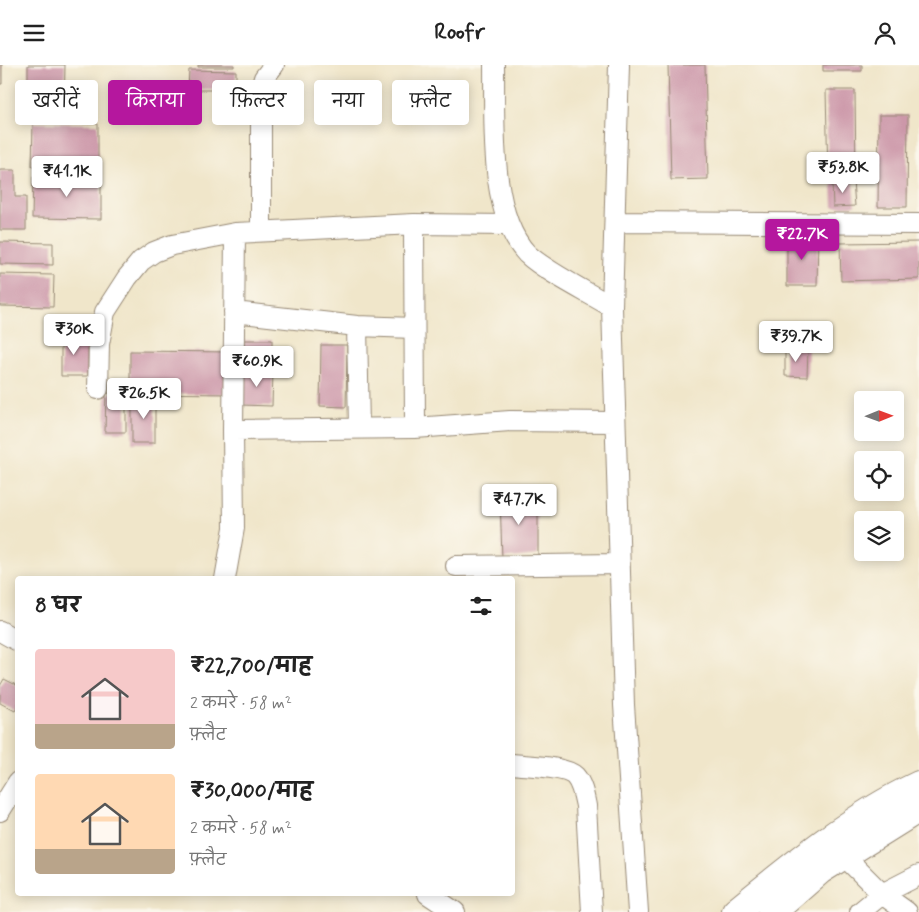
<!DOCTYPE html>
<html lang="hi">
<meta charset="utf-8">
<style>
body{margin:0;font-family:Mynerve,"Playpen Sans Deva",sans-serif;background:#f6f6f6;color:#222;height:100vh;display:flex;flex-direction:column;font-size:19px;white-space:nowrap}
*{box-sizing:border-box;margin:0}
p{font-size:16px;color:#767676}
.icon{flex:none;width:28px;height:28px;fill:none;stroke:currentColor;stroke-width:2;stroke-linecap:round;stroke-linejoin:round}
.map{position:relative;flex:1;overflow:hidden}
.drawer{position:absolute;left:15px;top:511px;width:500px;height:320px;display:flex;flex-direction:column;background:#fff;border-radius:5px;box-shadow:0 2px 12px #0003}
.drawer>*{flex:none}
.hud{position:absolute;left:15px;top:15px;width:500px;height:45px;display:flex;gap:10px}
.needle{width:32px;rotate:89deg}
.tools{position:absolute;left:854px;top:326px;display:grid;gap:10px}
.tools a{display:grid;place-items:center;width:50px;height:50px;border-radius:5px;background:#fff;box-shadow:0 2px 12px #0003;font-size:25px}
.price{position:absolute;translate:-50% -42px;padding:0 11px;border-radius:5px;background:#fff;color:#222;font-size:16px;line-height:32px;filter:drop-shadow(0 1px 2px #0008)}
.price::after{content:'';position:absolute;left:50%;top:30px;width:15px;height:11px;margin-left:-8px;background:inherit;clip-path:polygon(0 0,100% 0,50% 100%)}
.price.on{background:#b5179e;color:#fff}
ul{padding:0;list-style:none}
li{display:flex;align-items:center;gap:15px;height:125px;padding:0 20px}
li span{display:grid;place-items:center;flex:none;width:140px;height:100px;border-radius:5px;color:#555}
li>.icon{margin-inline-start:auto}
span .icon{width:60px;height:60px;fill:#fffc;stroke-width:1}
li b{font-size:21px}
h2{display:flex;justify-content:space-between;align-items:center;height:60px;padding:0 20px;font-size:21px}
.pill{padding:0 18px;border-radius:5px;background:#fff;box-shadow:0 2px 12px #0003;font-size:18px;line-height:45px}
.pill.on{background:#b5179e;color:#fff}
header{display:flex;justify-content:space-between;align-items:center;height:65px;padding:0 20px;background:#fff;font-size:22px;font-weight:700}
.map>svg:first-child{display:block}
.building{fill:#cc97a9}
.lines{fill:none;stroke-linecap:round;stroke-linejoin:round}
.minor-casing{stroke:#968874;stroke-width:22}
.highway-casing{stroke:#968874;stroke-width:30}
.minor{stroke:#fff;stroke-width:20}
.highway{stroke:#fff;stroke-width:28}
</style>
<header><svg class="icon" aria-label="menu" viewBox="0 0 24 24"><path d="M4 6h16M4 12h16M4 18h16"/></svg>Roofr<svg class="icon" aria-label="person" viewBox="0 0 24 24"><circle cx="12" cy="8" r="4"/><path d="M4 21q1-7 8-7t8 7"/></svg></header>
<div class="map">
<svg width="919" height="847" viewBox="0 0 919 847">
<rect width="100%" height="100%" fill="#fbf7ec"/>
<filter id="ink" filterUnits="userSpaceOnUse"><feTurbulence type="fractalNoise" baseFrequency=".02" numOctaves="2"/><feDisplacementMap in="SourceGraphic" scale="10" xChannelSelector="R" yChannelSelector="G"/><feConvolveMatrix kernelMatrix="1 2 1 2 8 2 1 2 1" color-interpolation-filters="sRGB"/></filter>
<filter id="wash" filterUnits="userSpaceOnUse"><feTurbulence type="fractalNoise" baseFrequency=".0096" numOctaves="4" result="noise"/><feDisplacementMap in="SourceGraphic" scale="20" xChannelSelector="R" yChannelSelector="G"/><feGaussianBlur stdDeviation="1.12" result="paint"/><feColorMatrix in="noise" values="0 0 0 0 0 0 0 0 0 0 0 0 0 0 0 0 0 1.4 0 .05"/><feComposite in="paint" operator="in"/></filter>
<g filter="url(#wash)">
<rect width="100%" height="100%" fill="#f0e6ca"/>
<g id="blocks">
<!-- building -->
<path class="building" d="M0,0H2V19H0Z
M28,0H65L64,47L28,46Z
M198,0H234V2H198Z
M668,0H705L708,114L671,115Z
M823,0H862V6H823Z
M189,5L236,6V25H188Z
M826,25H855L856,112L828,113Z
M879,50H908L907,142H878Z
M33,58L98,59V102L32,101Z
M0,105H15V132H26V165H0Z
M33,112L101,113V154L32,153Z
M853,116L855,141L833,142L832,117Z
M787,172H818L817,221H787Z
M0,177L53,178V200L0,199Z
M919,177V214L841,216L840,178Z
M0,209L54,210L53,242L0,241Z
M61,271H88V311H61Z
M241,275H272V294H241Z
M321,280H347L346,342L320,341Z
M785,284H808L807,312L785,311Z
M130,286L234,287L233,329L130,328Z
M241,306L273,307L272,341L241,340Z
M106,328L126,329V367H105Z
M132,332H155V378H132Z
M500,431H538V490L502,494Z
M4,614L18,621V641L15,646L0,638V621Z"/>
</g>
</g>
<g filter="url(#ink)">
<use href="#blocks" fill-opacity="0" stroke="#968874" stroke-width="1"/>
<g class="lines">
<defs>
<path id="minor" d="M494,0C495,54 488,148 527,189C545,206 589,228 612,242
M619,0L612,242L624,640L638,847
M615,157L919,159
M414,159L415,363
M261,165V23L264,13L274,0
M234,247L357,261L414,263
M357,261L359,363
M98,324L99,279L105,247L127,213L141,196L154,187L172,180L235,168
M233,365L235,168L414,159L508,160
M456,501L619,499
M225,514L234,463L233,365L415,363L510,356L615,357
M0,566L18,576
M512,699C527,701 565,701 575,711C582,719 584,731 586,741L592,847
M0,746L18,717
M835,782L882,829L907,847
M428,829L455,847
M860,847L882,829L919,810"/>
<path id="highway" d="M736,847C792,801 853,751 919,720
M772,847L820,805L919,743"/>
</defs>
<!-- minor casing -->
<use href="#minor" class="minor-casing"/>
<!-- highway casing -->
<use href="#highway" class="highway-casing"/>
<!-- minor -->
<use href="#minor" class="minor"/>
<!-- highway -->
<use href="#highway" class="highway"/>
</g>
</g>
</svg>
<div class="tools">
<a><svg class="needle" viewBox="-14 -14 28 28"><path d="M0-13l5 13h-10z" fill="#e53935"/><path d="M0 13l5-13h-10z" fill="#767676"/></svg></a>
<a><svg class="icon" aria-label="locate" viewBox="0 0 24 24"><circle cx="12" cy="12" r="6"/><path d="M12 2v4M12 18v4M2 12h4M18 12h4"/></svg></a>
<a><svg class="icon" aria-label="layers" viewBox="0 0 24 24"><path d="M12 4l9 5-9 5-9-5zM3 14l9 5 9-5"/></svg></a>
</div>
<b class="price" style="left:843px;top:129px">₹53.8K</b>
<b class="price" style="left:67px;top:133px">₹41.1K</b>
<b class="price on" style="left:802px;top:196px">₹22.7K</b>
<b class="price" style="left:74px;top:291px">₹30K</b>
<b class="price" style="left:796px;top:298px">₹39.7K</b>
<b class="price" style="left:257px;top:323px">₹60.9K</b>
<b class="price" style="left:144px;top:355px">₹26.5K</b>
<b class="price" style="left:519px;top:461px">₹47.7K</b>
<div class="hud">
<a class="pill">खरीदें</a>
<a class="pill on">किराया</a>
<a class="pill">फ़िल्टर</a>
<a class="pill">नया</a>
<a class="pill">फ़्लैट</a>
</div>
<section class="drawer">
<h2>8 घर<svg class="icon" aria-label="filters" viewBox="0 0 24 24"><path d="M4 7h16M4 17h16"/><circle cx="9" cy="7" r="2"/><circle cx="15" cy="17" r="2"/></svg></h2>
<ul>
<li><span style="background:linear-gradient(#f6c9c9 75%,#b9a48a 0)"><svg class="icon" aria-label="home" viewBox="0 0 24 24"><path d="M3 11l9-7 9 7M6 9v11h12V9"/></svg></span><div><b>₹22,700/माह</b><p>2 कमरे · 58 m²</p><p>फ़्लैट</p></div></li>
<li><span style="background:linear-gradient(#ffd9b3 75%,#b9a48a 0)"><svg class="icon" aria-label="home" viewBox="0 0 24 24"><path d="M3 11l9-7 9 7M6 9v11h12V9"/></svg></span><div><b>₹30,000/माह</b><p>2 कमरे · 58 m²</p><p>फ़्लैट</p></div></li>
</ul>
</section>
</div>
